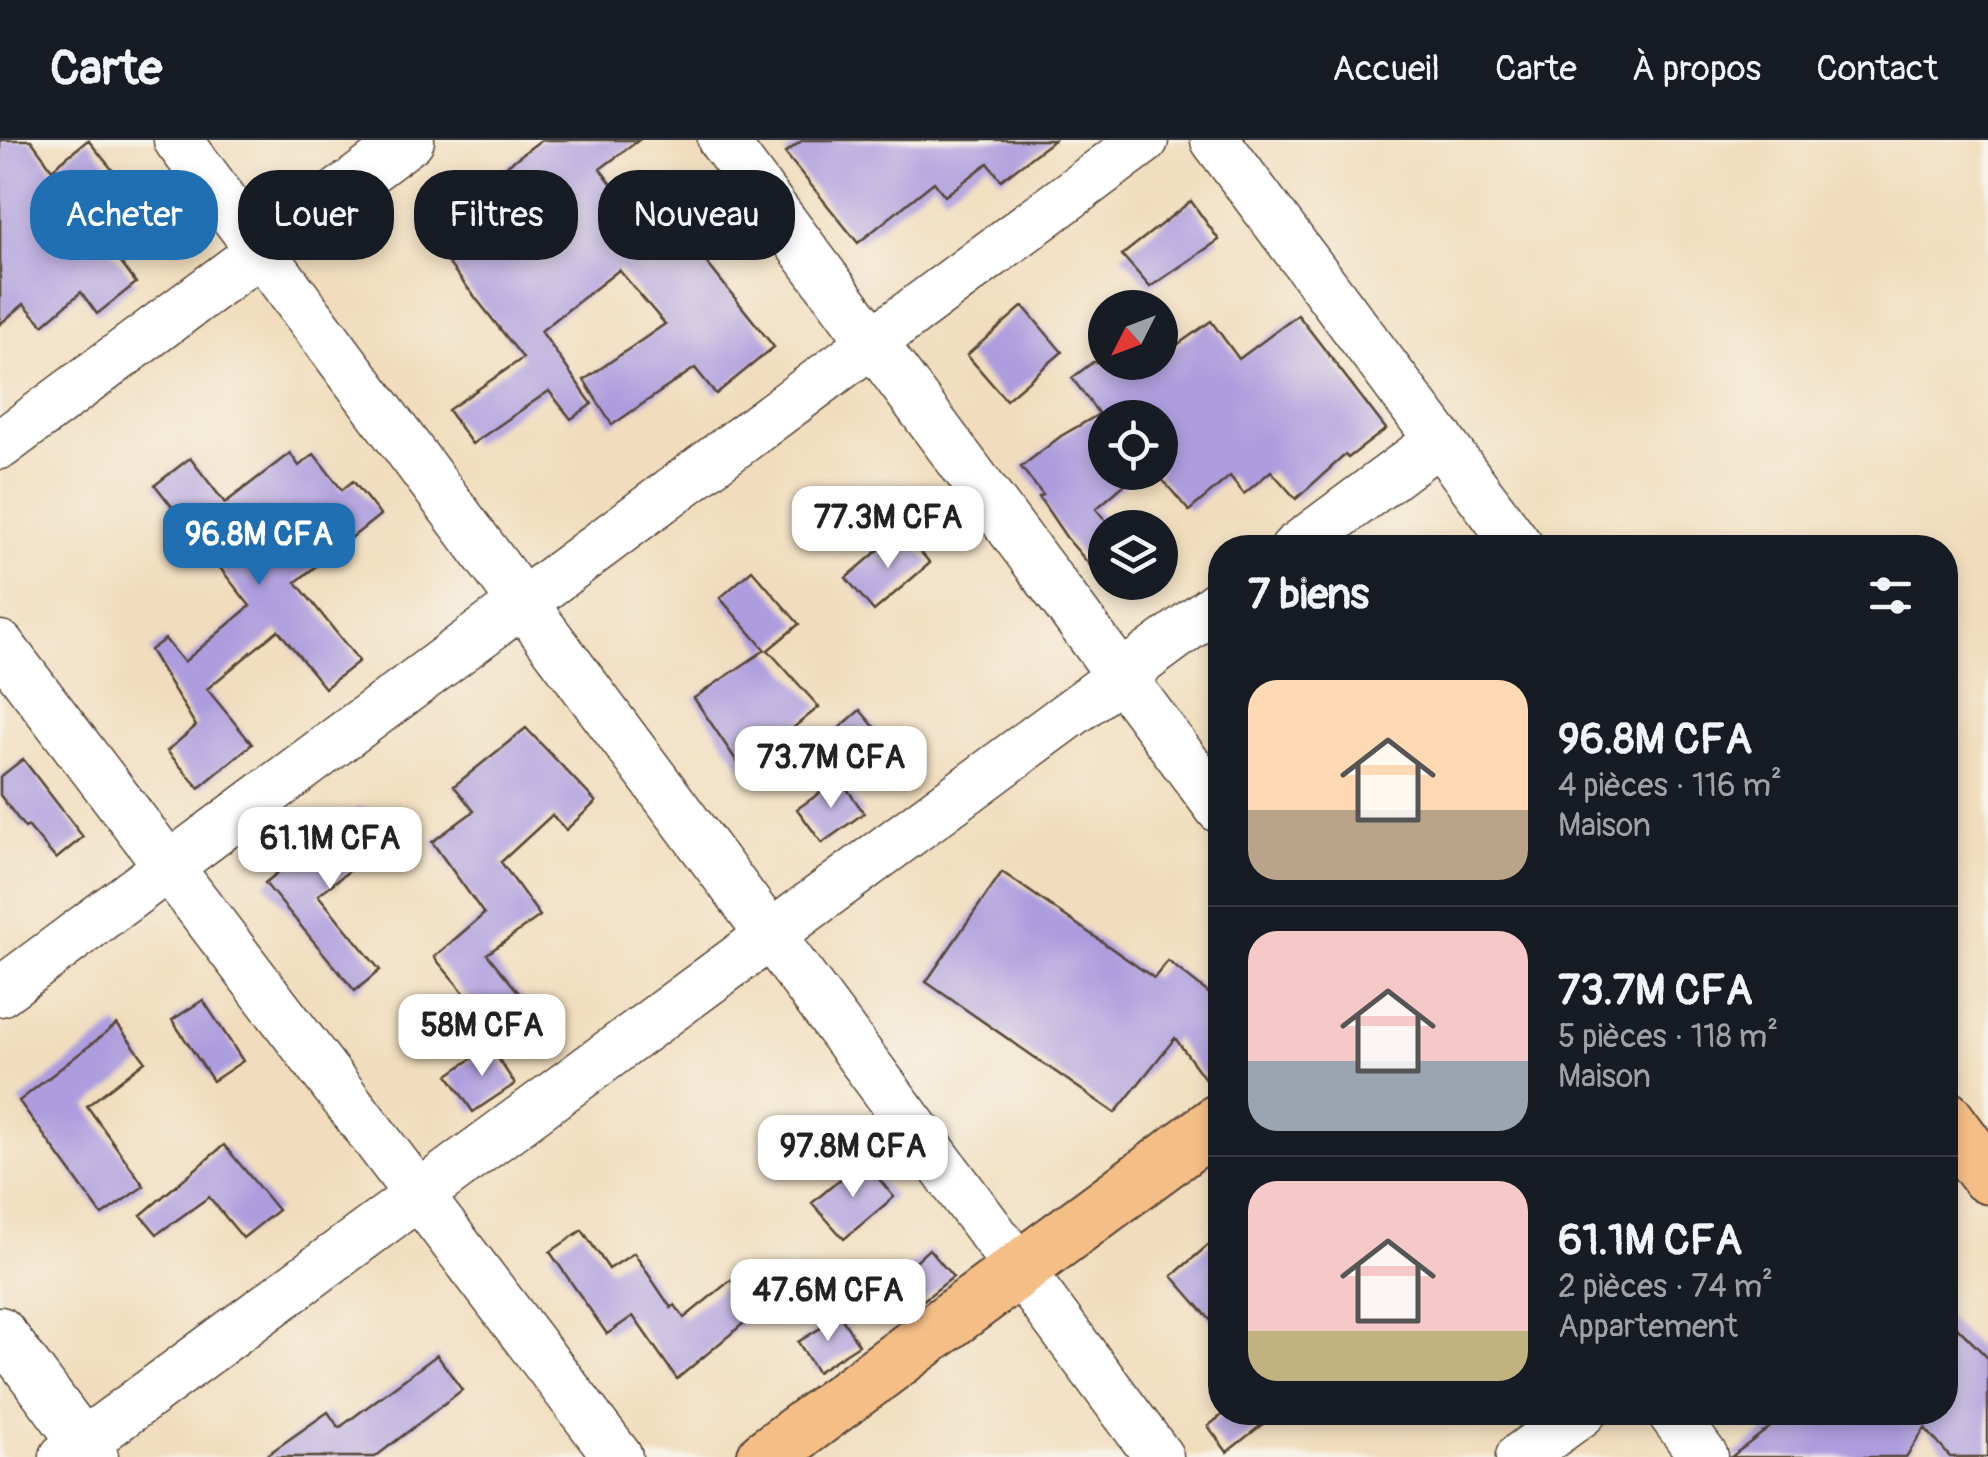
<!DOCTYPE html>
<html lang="fr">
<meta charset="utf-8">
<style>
body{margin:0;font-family:Pangolin,sans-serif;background:#242831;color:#f1f3f6;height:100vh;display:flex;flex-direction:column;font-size:38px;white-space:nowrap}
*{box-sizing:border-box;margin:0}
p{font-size:32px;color:#9ea1a6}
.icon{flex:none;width:55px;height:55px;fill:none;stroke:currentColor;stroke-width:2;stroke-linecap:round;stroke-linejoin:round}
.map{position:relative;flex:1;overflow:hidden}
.drawer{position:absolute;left:1208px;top:395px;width:750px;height:890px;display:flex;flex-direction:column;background:#171b24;border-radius:40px;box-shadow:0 5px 15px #0003}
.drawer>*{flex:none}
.banner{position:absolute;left:30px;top:30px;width:950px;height:90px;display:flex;gap:20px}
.needle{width:65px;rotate:228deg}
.controls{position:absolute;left:1088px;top:150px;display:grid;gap:20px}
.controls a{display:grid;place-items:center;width:90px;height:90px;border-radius:50%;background:#171b24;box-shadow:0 5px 15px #0003;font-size:50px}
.price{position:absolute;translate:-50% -85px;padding:0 22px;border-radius:20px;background:#fff;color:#222;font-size:32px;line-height:65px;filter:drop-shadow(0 2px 5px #0008)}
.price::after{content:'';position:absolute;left:50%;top:60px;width:30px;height:22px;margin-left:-15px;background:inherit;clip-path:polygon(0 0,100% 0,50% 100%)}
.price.selected{background:#1f6fb2;color:#fff}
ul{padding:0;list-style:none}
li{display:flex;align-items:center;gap:30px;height:250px;padding:0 40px}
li+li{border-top:2px solid #363941}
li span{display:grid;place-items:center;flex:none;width:280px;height:200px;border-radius:30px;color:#555}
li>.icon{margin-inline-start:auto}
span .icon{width:120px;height:120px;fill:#fffc;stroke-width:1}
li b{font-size:42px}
h2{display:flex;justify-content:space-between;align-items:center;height:120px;padding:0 40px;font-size:42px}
.tag{padding:0 35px;border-radius:40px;background:#171b24;box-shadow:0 5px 15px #0003;font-size:35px;line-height:90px}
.tag.selected{background:#1f6fb2;color:#fff}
header{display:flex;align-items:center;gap:60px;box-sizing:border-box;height:140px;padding:0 50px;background:#171b24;border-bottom:2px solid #363941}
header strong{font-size:48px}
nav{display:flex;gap:55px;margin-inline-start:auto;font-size:35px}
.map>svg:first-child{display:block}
.building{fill:#ae9dde}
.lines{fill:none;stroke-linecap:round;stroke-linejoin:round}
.minor-casing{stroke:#564536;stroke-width:51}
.primary-casing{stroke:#564536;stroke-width:59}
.minor{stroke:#fff;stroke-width:48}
.primary{stroke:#f6be87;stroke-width:55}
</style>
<header>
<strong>Carte</strong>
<nav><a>Accueil</a><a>Carte</a><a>À propos</a><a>Contact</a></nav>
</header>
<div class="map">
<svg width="1988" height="1317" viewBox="0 0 1988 1317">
<rect width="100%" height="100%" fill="#f7f3e8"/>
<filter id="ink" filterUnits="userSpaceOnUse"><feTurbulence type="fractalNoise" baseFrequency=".01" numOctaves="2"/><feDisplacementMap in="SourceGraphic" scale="20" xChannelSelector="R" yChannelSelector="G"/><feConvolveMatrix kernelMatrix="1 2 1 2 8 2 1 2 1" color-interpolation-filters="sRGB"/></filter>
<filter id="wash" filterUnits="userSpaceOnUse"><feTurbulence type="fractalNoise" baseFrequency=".0048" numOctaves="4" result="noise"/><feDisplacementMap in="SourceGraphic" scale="40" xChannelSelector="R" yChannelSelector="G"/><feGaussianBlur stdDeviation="2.25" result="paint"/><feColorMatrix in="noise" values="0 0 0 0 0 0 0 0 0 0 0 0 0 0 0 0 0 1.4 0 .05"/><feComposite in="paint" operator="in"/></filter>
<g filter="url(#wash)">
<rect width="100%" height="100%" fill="#f1ddbd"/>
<g id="blocks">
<!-- building -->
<path class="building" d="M0,0H31L52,29L88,0L146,71L106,103L136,143L97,174L81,152L43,185L24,164L0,184Z
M541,0H639L600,29L663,110L683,93L774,207L716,254L695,228L612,285L584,240L665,184L619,130L541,191L592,264L571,279L549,251L472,304L448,270L523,218L441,114L522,50L505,27Z
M803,0H1054L1001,40L988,23L945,56L934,42L858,103L785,13Z
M1191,61L1219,100L1150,147L1122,115Z
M1023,166L1062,212L1006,260L967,215Z
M1298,175L1386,289L1348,318L1345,315L1296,359L1271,331L1244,354L1230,336L1189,371L1156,332H1160V278H1105V332H1139L1096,369L1112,388H1105L1106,444L1066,397L1039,357L1043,355L1021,327L1061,296L1099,274L1072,238L1093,222H1160V217L1211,181L1239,219Z
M290,313L299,326L314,314L342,350L353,341L380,375L296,442L359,521L325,548L278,490L207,549L252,604L199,648L167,611L196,586L150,510L165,499L184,522L250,466L155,345L190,318L225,363Z
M902,390L930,423L874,471L846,438Z
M752,430L799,484L768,510L819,567L742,629L694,558L765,510L720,458Z
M860,570L883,597L852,623L830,596Z
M526,588L596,662L566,690L552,675L501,722L540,776L487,814L533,870L501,897L434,817L484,774L432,702L474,671L454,646Z
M23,619L83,697L56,719L28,686L25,688L0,655V637Z
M840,639L864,673L822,703L797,669Z
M361,666L388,701L318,755L380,830L355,851L265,743Z
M1002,732L1154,838L1168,821L1220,862V950L1214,951L1175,898L1115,973L926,842Z
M203,860L243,921L213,941L172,880Z
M117,884L145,921L87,966L144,1046L102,1075L19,961Z
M490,906L515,944L473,972L448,935Z
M224,1005L278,1070L243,1098L209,1057L157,1094L141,1075Z
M863,1020L894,1057L844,1099L812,1063Z
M582,1090L609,1129L634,1113L671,1168L675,1165L684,1178L731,1140L757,1172L677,1239L633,1176L607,1194L550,1112Z
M1220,1095V1191L1172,1136Z
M929,1109L953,1137L907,1173L886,1148Z
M1945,1175L1988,1218V1317H1950L1925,1288L1906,1317H1731L1790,1272H1945Z
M840,1176L859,1205L817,1232L798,1202Z
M437,1215L462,1250L375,1317H264L328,1272L339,1288Z
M1226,1272H1278L1227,1312L1208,1286Z"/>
</g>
</g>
<g filter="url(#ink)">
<use href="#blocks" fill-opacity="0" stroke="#564536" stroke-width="2.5"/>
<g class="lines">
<defs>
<path id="minor" d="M178,0L1159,1317
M722,0L1220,669
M1215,0L1520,408
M0,305L410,0
M1295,408L1440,300
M0,505L618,1317
M0,852L1144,0
M0,1191L94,1317
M1671,1272L1704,1317
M64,1317L1220,463
M1520,1317L1582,1272"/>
<path id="primary" d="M1945,978L1988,1036
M765,1317L1220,981"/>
</defs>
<!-- minor casing -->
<use href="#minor" class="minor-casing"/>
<!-- primary casing -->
<use href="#primary" class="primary-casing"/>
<!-- minor -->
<use href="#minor" class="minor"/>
<!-- primary -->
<use href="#primary" class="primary"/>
</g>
</g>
</svg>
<div class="controls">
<a><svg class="needle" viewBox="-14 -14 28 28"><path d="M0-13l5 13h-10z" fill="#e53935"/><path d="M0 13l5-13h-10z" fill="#9ea1a6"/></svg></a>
<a><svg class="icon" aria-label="locate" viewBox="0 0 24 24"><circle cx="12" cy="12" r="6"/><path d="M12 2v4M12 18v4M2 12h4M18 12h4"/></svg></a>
<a><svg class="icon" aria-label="layers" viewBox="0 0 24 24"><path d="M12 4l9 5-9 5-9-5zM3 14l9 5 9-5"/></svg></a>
</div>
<b class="price" style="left:888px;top:431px">77.3M CFA</b>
<b class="price selected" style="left:259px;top:448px">96.8M CFA</b>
<b class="price" style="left:831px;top:671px">73.7M CFA</b>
<b class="price" style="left:330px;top:752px">61.1M CFA</b>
<b class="price" style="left:482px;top:939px">58M CFA</b>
<b class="price" style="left:853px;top:1060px">97.8M CFA</b>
<b class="price" style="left:828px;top:1204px">47.6M CFA</b>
<div class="banner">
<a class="tag selected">Acheter</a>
<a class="tag">Louer</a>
<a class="tag">Filtres</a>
<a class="tag">Nouveau</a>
</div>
<section class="drawer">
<h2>7 biens<svg class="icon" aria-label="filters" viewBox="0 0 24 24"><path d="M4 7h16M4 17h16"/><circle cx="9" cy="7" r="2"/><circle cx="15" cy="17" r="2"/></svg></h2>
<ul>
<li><span style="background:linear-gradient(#ffd9b3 65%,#b9a48a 0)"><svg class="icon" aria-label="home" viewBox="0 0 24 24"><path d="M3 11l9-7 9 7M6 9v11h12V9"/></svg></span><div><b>96.8M CFA</b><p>4 pièces · 116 m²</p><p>Maison</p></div></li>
<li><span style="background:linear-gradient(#f6c9c9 65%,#9aa5b1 0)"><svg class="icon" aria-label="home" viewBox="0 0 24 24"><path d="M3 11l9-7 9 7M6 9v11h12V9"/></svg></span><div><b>73.7M CFA</b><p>5 pièces · 118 m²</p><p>Maison</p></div></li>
<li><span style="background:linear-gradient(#f6c9c9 75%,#c2b280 0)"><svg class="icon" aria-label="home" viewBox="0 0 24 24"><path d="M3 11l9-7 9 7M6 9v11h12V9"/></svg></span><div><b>61.1M CFA</b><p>2 pièces · 74 m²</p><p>Appartement</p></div></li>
</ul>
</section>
</div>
